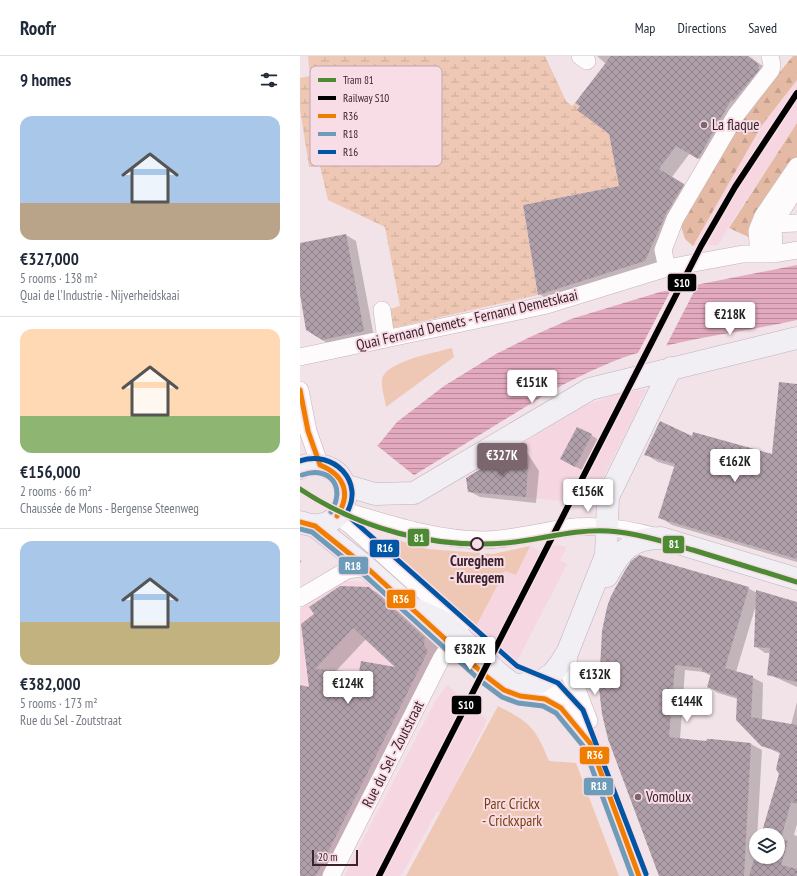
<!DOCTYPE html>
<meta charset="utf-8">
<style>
body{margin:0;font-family:"PT Sans Narrow",sans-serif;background:#f2f2f3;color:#1f2937;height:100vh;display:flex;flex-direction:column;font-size:15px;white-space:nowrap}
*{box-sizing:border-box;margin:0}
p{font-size:13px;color:#747a83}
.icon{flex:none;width:22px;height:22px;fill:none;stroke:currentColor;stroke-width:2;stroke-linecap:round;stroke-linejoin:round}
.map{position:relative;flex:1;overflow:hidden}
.sheet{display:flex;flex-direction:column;background:#fff;width:300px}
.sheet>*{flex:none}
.fabs{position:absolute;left:449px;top:772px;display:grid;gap:8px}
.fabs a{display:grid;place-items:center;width:36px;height:36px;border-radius:50%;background:#fff;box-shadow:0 1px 3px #0004;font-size:20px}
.scale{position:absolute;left:12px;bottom:10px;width:46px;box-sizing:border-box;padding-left:4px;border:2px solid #3b222c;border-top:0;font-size:11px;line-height:14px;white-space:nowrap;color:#3b222c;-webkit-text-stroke:3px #f8dde6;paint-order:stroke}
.price{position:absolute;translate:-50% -34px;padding:0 9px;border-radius:4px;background:#fff;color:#222;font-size:13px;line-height:26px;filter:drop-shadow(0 1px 2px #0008)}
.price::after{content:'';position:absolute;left:50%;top:24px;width:12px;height:9px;margin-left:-6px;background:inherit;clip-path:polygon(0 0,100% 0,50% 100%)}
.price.current{background:#7b666e;color:#fff}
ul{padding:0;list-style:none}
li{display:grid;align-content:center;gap:8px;height:212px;padding:0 20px}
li+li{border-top:1px solid #e0e1e3}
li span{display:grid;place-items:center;height:124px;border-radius:12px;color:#555}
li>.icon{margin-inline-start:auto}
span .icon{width:72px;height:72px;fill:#fffc;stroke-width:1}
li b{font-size:17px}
h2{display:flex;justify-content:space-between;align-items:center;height:48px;padding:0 20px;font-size:17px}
header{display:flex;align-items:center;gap:24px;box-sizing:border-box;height:56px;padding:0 20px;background:#fff;border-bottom:1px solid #e0e1e3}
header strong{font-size:19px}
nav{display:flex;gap:22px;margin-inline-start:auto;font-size:14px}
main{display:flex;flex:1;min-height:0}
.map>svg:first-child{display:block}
.built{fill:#f5d6e1}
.forest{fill:url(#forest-firs)}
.wetland{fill:url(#wetland-marsh)}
.park{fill:#eec8b5}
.water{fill:url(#water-rules)}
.pier{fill:#f2e3e8}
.shadow{fill:#0003;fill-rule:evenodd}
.building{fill:url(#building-cross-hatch);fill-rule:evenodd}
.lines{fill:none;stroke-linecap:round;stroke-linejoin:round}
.minor-casing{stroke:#c4b2b8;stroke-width:18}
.major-casing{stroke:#bdb1bf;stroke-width:23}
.minor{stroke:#fdfbfc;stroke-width:17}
.major{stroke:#f1eef4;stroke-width:22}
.bus-1-casing{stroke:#f8dde6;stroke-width:8}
.bus-2-casing{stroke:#f8dde6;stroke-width:8}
.bus-3-casing{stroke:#f8dde6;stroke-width:8}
.bus-1{stroke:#ef7d00;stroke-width:5}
.bus-2{stroke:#6d9cb9;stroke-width:5}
.bus-3{stroke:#0056a4;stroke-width:5}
.rail-1-casing{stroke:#f8dde6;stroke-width:9}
.rail-1{stroke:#000;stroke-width:6}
.tram-1-casing{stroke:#f8dde6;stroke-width:8}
.tram-1{stroke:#4c8b33;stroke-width:5}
.poi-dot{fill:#7b666e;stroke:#f8dde6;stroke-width:1.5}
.stop-dot{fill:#f8dde6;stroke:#3b222c;stroke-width:2}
.labels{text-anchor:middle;stroke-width:4;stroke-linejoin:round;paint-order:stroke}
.poi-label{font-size:15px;fill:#3b222c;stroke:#f8dde6;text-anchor:start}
.street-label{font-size:15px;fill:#3b222c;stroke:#f8dde6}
.stop-label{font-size:15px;font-weight:bold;fill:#3b222c;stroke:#f8dde6}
.park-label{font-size:15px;fill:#7c400c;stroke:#f8dde6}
.key{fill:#f8dde6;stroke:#bfa5ae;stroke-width:1}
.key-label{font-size:11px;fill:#3b222c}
.line-badge{stroke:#f8dde6;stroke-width:1.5}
.badge-label{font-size:11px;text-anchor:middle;font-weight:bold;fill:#fff}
</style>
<header>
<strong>Roofr</strong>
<nav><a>Map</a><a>Directions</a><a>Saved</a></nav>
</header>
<main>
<section class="sheet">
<h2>9 homes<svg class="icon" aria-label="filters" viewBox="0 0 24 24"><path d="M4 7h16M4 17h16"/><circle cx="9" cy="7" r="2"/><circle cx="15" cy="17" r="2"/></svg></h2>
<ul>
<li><span style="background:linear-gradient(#a9c7e8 70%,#b9a48a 0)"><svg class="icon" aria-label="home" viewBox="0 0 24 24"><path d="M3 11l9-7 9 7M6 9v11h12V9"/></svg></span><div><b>€327,000</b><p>5 rooms · 138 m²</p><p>Quai de l'Industrie - Nijverheidskaai</p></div></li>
<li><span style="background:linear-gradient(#ffd9b3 70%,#8fb573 0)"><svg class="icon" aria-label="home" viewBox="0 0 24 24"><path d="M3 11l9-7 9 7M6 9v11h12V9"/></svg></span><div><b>€156,000</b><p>2 rooms · 66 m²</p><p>Chaussée de Mons - Bergense Steenweg</p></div></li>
<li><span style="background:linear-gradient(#a9c7e8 65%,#c2b280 0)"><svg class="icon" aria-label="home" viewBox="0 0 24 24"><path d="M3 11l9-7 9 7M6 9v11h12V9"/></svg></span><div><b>€382,000</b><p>5 rooms · 173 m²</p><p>Rue du Sel - Zoutstraat</p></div></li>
</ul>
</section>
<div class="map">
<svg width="497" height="820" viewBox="0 0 497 820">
<defs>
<pattern id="forest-firs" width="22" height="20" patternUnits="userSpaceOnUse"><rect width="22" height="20" fill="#e4baa4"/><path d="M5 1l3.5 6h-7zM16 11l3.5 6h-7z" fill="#c4a08d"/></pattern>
<pattern id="wetland-marsh" width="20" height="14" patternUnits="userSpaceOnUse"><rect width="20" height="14" fill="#eec8b5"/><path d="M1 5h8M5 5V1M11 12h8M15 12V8" fill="none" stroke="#cdac9c"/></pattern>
<pattern id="water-rules" width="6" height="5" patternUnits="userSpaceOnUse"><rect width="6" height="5" fill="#e3aabf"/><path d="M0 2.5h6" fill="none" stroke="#b98a9b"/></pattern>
<pattern id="building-cross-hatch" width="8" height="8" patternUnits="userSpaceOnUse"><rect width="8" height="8" fill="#af9fa9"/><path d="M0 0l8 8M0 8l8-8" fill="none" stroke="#90818a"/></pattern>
</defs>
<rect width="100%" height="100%" fill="#f2e3e8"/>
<!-- built -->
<path class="built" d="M497,24V67L434,162L418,189L393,190L462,69Z
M344,333L346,334L337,350L339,351L297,433L295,432L285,450L263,448L264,445L169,436L166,422L282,350L318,338Z
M245,489L265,490L266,493L260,504L267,508L216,607L176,570L205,514L207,516L219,513L230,490L241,496Z
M36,524L74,527L140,587L24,820H0V554Z
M147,629L187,664L141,757L137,755L101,820H44L136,644Z"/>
<!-- forest -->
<path class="forest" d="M493,0H497V24L462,69L393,190L385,183L380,167L435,70Z
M497,67V102L453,183L429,172Z"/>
<!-- wetland -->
<path class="wetland" d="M8,0H245L266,45L272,50L275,47L280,50L277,54L309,78L319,130L223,149L238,239L93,272L90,253L100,250L85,171L28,144L20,110L9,111L0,53V22L10,20Z"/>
<!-- park -->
<path class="park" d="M152,292L154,301L86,351C85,343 81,332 82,324C83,306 137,296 152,292Z
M91,482L128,493L193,498L230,490L216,519L205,515L176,570L86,491Z
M198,650C231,667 235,671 249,705L276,707L319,820H106Z"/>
<!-- water -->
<path class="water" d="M497,209V264C447,275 395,281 345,295C313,303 282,319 253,334L116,418L0,507V449L79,388L97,366L144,330L196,298L230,281L271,263L360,236Z"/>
<!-- pier -->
<path class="pier" d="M399,226L365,292L337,299L372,232Z
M75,388L115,420L3,506L0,504V446Z"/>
<!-- shadow -->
<path class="shadow" d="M297,0H449L472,17L412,110L390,97L372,121L397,137L359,212L253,246L239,238L320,131L306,8Z
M46,179L56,185L74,281L33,290L22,284L0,232V188Z
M497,329V506L372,469L359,461L375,411L358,406L345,398L392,381L472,400Z
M291,379L299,384L284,415L270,408Z
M217,392L228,398L239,415L236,447L180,441L169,435Z
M69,532L84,541L139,591L35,820H0V631L10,632L2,568ZM66,583L98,613L60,617L36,615Z
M448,532L457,537L497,547V631L468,618L470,597H465L455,590L456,549L436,616L452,621L463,627L462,664L491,669L497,646V768L494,779L497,780V820H360L300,632ZM385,614L404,616L411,620L408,631L418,637L438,643L462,689L481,698L480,718L462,779H478V801H456L462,694L451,688L411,684L407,686L380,683Z"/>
<!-- building -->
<path class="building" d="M311,0H447L458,8L459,14L433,45L431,44L398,103L376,90L359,113L384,128L366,158L345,205L238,239L223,149L319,130L309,78L277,54L280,50L275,47Z
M46,178L64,275L22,284L6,274L0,238V187Z
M479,326L497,328V503L358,462L375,408L344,399L360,365L392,380L393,376L472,398Z
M277,371L292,378L275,411L260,403Z
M217,391L228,409L226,441L168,436L166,422Z
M339,499L449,531L425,612L453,620L451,661L497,669V748L491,746L481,783L488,785L481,809L497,813V820H449L456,797V801H478V779H461L479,718L476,713L480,696L461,690L436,664L437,641L407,631L411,617L402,616V612L375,609L369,681L406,685L407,683H411L451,687L444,820H359L308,683L302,658L299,632L302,575L307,551L311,540L323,518L331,505Z
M40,530L69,531L125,582L124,589L128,595L16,820H0V629L9,631L1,568L14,558L9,551ZM53,572L95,611L61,605L59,616L15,613Z
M456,534L497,546V626L467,619L470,592L454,591Z"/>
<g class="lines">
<defs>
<path id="minor" d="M280,0L287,5
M473,168L497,167
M459,198L457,175L463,160L497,110
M474,198L473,168L497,131
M367,212L363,194L375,163L436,59L471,14L472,9L470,0
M82,254L86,283
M0,301L247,249L367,212L443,198H474L497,194
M0,334L8,375L20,409
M42,454C89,468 136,484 185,484C213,483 239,476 266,472C296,468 328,473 357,481
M37,460L50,469L161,569
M0,542L47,514L66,511
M118,559C134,573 150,588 166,603C178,613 190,627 204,634C228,646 250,637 268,661
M268,595L269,618L278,636L289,665
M230,623L254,633L278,658L339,820
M31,820L141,603L151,588L162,583"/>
<path id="major" d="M0,412C7,408 16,407 24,410C64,422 44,484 0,466
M44,429L75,438L114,437L290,333L497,282
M15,470L66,511L112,552L144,566L197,616L211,627L218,629L240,626L252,618L260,608L268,595L306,499L308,441L371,312
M307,520C320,495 331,482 361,482L497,523"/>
</defs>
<!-- minor casing -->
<use href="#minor" class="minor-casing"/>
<!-- major casing -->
<use href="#major" class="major-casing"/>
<!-- minor -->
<use href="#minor" class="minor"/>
<!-- major -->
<use href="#major" class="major"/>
<defs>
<path id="bus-1" d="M0,334L8,375L20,409
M20,409C44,419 52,437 37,460
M0,466L15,470L66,511L187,621L204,634L220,640L245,643L261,652L290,687L339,820"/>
<path id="bus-2" d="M2,419C31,409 46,432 31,456
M0,473L12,476L61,516L182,626L202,641L218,647L243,650L256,657L284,691L332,820"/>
<path id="bus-3" d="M0,405C33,393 66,426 46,458L217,610L258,627L283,654L346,818"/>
</defs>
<!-- bus-1 casing -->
<use href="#bus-1" class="bus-1-casing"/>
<!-- bus-2 casing -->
<use href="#bus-2" class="bus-2-casing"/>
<!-- bus-3 casing -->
<use href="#bus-3" class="bus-3-casing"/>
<!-- bus-1 -->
<use href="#bus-1" class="bus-1"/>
<!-- bus-2 -->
<use href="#bus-2" class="bus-2"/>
<!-- bus-3 -->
<use href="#bus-3" class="bus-3"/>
<defs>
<path id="rail-1" d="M79,820L401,190L435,131L497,37"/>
</defs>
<!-- rail-1 casing -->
<use href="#rail-1" class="rail-1-casing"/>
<!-- rail-1 -->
<use href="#rail-1" class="rail-1"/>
<defs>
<path id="tram-1" d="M0,433C60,473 134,493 206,487C240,484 273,473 308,475C337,477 365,486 393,494C428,505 462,515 497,526"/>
</defs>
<!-- tram-1 casing -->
<use href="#tram-1" class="tram-1-casing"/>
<!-- tram-1 -->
<use href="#tram-1" class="tram-1"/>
</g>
<!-- markers -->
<g class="poi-dot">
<circle cx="404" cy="69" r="4"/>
<circle cx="338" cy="741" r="4"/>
</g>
<circle class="stop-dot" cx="177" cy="488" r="6"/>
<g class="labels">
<!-- poi labels -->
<g class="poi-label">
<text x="412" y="74">La flaque</text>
<text x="346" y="746">Vomolux</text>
</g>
<!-- street labels -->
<g class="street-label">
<text transform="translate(167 264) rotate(-13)" y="5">Quai Fernand Demets - Fernand Demetskaai</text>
<text transform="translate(93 698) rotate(-63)" y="5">Rue du Sel - Zoutstraat</text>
</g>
<!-- stop labels -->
<g class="stop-label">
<text x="177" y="510">Cureghem<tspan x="177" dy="17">- Kuregem</tspan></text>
</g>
<!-- park labels -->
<g class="park-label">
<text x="212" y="753">Parc Crickx<tspan x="212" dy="17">- Crickxpark</tspan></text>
</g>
</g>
<!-- legend -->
<rect x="10" y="10" width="132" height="100" rx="6" class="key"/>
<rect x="18" y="22" width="18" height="4" fill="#4c8b33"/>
<rect x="18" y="40" width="18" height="4" fill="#000"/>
<rect x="18" y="58" width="18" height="4" fill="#ef7d00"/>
<rect x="18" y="76" width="18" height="4" fill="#6d9cb9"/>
<rect x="18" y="94" width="18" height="4" fill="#0056a4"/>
<g class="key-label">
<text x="43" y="28">Tram 81</text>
<text x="43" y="46">Railway S10</text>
<text x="43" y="64">R36</text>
<text x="43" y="82">R18</text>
<text x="43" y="100">R16</text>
</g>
<g class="line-badge">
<rect x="367" y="217" width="30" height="19" rx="4" fill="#000"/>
<rect x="107" y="472" width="23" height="19" rx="4" fill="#4c8b33"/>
<rect x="362" y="479" width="23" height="19" rx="4" fill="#4c8b33"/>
<rect x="69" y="483" width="31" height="19" rx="4" fill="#0056a4"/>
<rect x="38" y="500" width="31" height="19" rx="4" fill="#6d9cb9"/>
<rect x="86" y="533" width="30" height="20" rx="4" fill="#ef7d00"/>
<rect x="151" y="639" width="31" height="20" rx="4" fill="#000"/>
<rect x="279" y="690" width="31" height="19" rx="4" fill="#ef7d00"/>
<rect x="283" y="721" width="31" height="19" rx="4" fill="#6d9cb9"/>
</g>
<g class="badge-label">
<text x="382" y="231">S10</text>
<text x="119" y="486">81</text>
<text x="374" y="492">81</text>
<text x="85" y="496">R16</text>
<text x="53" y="514">R18</text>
<text x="101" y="547">R36</text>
<text x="166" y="653">S10</text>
<text x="295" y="703">R36</text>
<text x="299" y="734">R18</text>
</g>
</svg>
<div class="fabs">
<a><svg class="icon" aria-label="layers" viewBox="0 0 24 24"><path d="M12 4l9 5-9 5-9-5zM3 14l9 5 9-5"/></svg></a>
</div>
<div class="scale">20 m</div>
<b class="price" style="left:430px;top:280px">€218K</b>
<b class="price" style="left:232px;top:348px">€151K</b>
<b class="price current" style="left:202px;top:421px">€327K</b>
<b class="price" style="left:435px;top:427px">€162K</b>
<b class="price" style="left:288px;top:457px">€156K</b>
<b class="price" style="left:170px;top:615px">€382K</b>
<b class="price" style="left:295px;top:640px">€132K</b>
<b class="price" style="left:48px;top:649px">€124K</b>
<b class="price" style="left:387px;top:667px">€144K</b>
</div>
</main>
